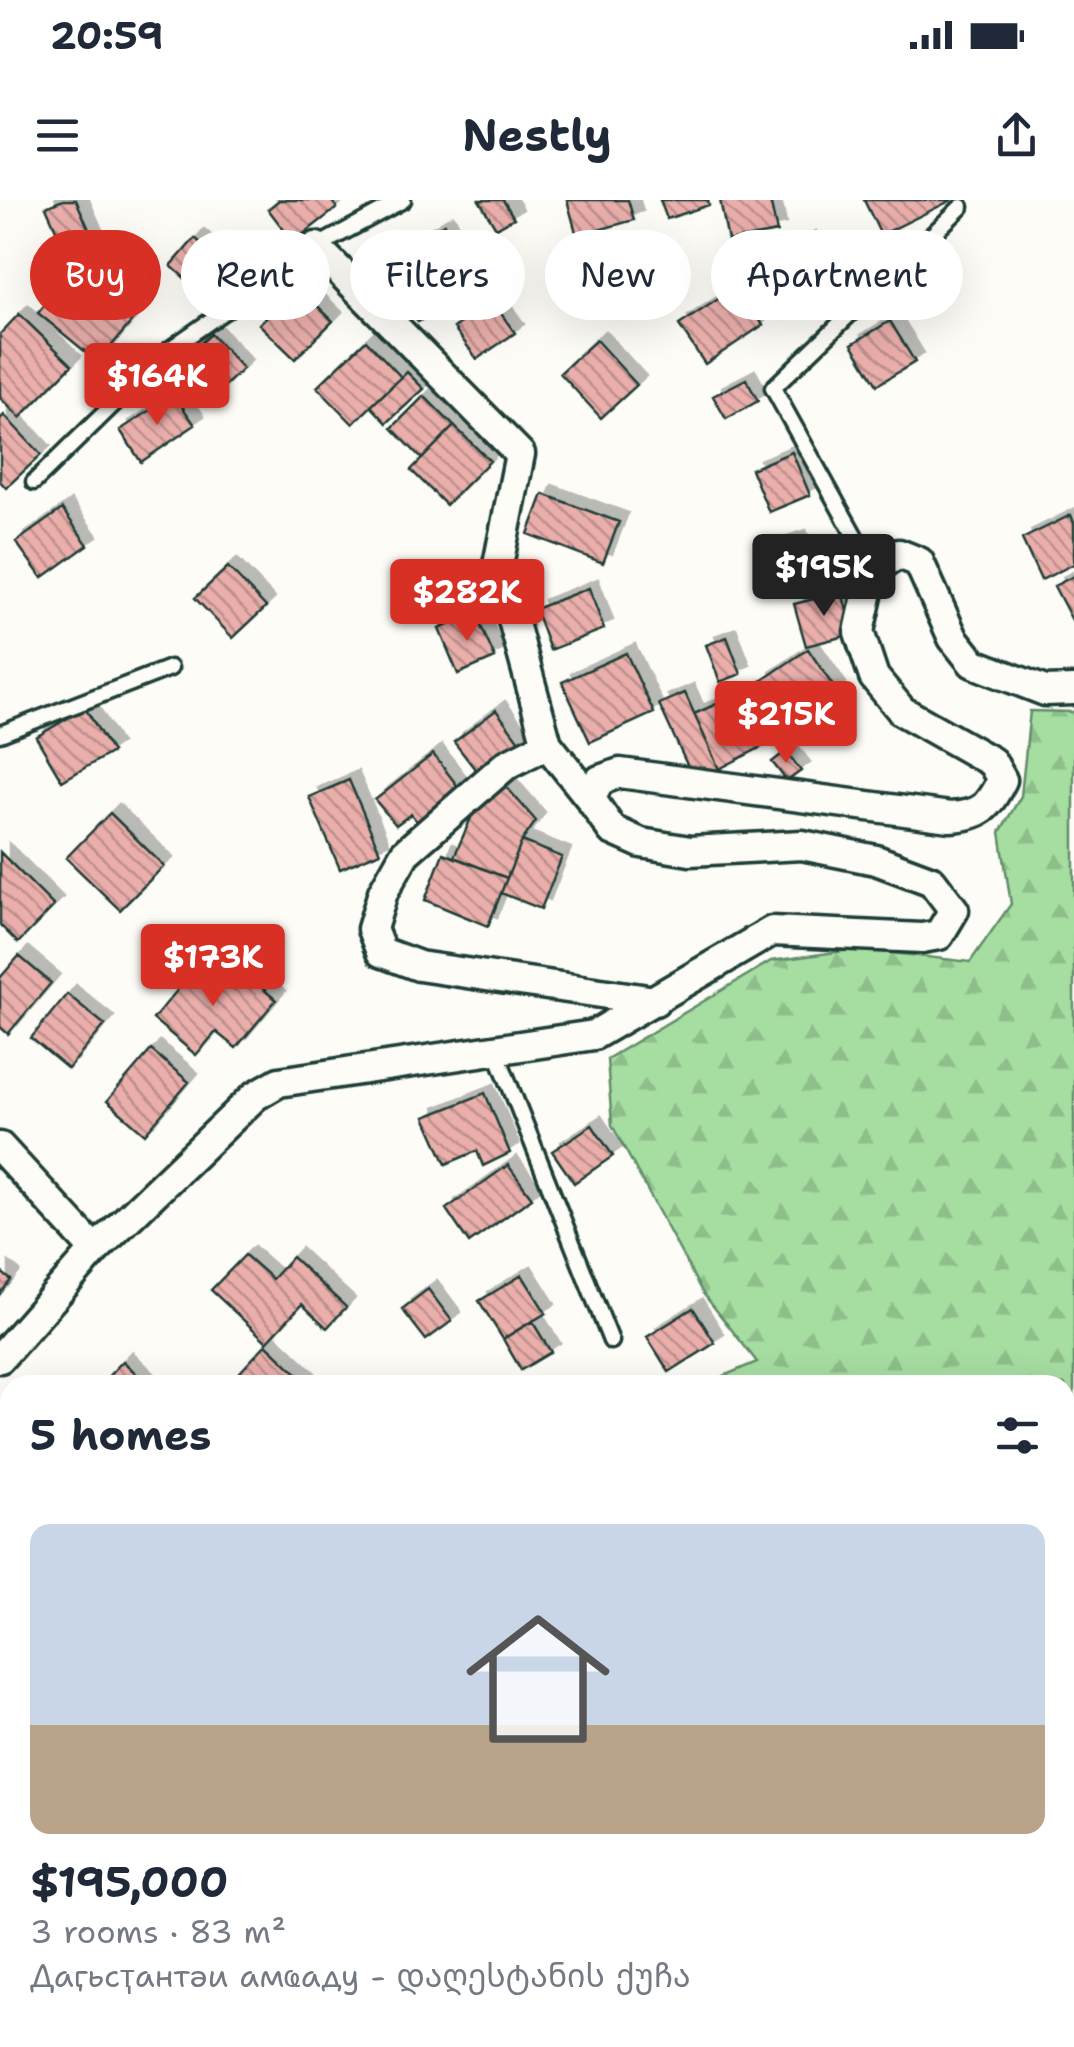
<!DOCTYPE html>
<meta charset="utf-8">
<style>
body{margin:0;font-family:"Shantell Sans","Noto Sans Georgian",sans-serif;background:#f6f6f7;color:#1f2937;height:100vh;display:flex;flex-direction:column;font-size:38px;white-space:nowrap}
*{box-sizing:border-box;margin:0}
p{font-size:32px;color:#747a83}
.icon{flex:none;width:55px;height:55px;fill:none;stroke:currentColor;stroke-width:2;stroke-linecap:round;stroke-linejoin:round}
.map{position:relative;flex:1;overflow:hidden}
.drawer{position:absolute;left:0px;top:1175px;width:1075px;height:672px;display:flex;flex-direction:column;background:#fff;border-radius:30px 30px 0 0;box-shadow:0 10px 40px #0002}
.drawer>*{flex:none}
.top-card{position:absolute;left:30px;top:30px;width:1015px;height:90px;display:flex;gap:20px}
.price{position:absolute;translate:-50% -85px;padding:0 22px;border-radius:10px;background:#d93025;color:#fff;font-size:32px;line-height:65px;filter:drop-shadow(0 2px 5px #0008)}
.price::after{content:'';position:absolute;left:50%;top:60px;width:30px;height:22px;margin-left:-15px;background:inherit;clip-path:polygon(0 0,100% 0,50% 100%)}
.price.selected{background:#222;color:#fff}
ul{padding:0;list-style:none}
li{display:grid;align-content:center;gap:20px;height:530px;padding:0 30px}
li span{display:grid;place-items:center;height:310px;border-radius:20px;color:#555}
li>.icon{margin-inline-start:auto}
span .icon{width:180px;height:180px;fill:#fffc;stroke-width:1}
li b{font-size:42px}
h2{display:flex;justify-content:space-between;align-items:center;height:120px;padding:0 30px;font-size:42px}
.pill{padding:0 35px;border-radius:45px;background:#fff;box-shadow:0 10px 40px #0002;font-size:35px;line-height:90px}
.pill.selected{background:#d93025;color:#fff}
.status{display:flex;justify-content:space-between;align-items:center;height:70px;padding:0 50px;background:#fff;direction:ltr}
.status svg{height:28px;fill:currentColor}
header{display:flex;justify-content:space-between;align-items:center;height:130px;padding:0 30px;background:#fff;font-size:45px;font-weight:700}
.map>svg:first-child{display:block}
.built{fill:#f7e5e0}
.forest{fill:url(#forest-firs);stroke:#628d6a;stroke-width:2.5}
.green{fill:#a6dda1;stroke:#628d6a;stroke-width:2.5}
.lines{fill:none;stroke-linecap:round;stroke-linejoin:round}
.stream{stroke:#5f99a1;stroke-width:10}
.building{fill:url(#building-back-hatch);stroke:#1f3d34;stroke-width:2.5;filter:url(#shadow)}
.service-casing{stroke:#1f3d34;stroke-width:21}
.minor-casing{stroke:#1f3d34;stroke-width:35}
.trunk-casing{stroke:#1f3d34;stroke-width:52}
.path{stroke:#1f3d34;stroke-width:6;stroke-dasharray:8 8;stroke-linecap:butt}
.service{stroke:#fdfcf7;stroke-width:14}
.minor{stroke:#fdfcf7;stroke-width:28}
.trunk{stroke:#f4e382;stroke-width:45}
</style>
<div class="status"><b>20:59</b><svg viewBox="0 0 49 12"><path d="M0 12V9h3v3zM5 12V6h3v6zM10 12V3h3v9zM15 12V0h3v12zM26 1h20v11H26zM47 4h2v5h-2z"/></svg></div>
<header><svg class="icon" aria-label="menu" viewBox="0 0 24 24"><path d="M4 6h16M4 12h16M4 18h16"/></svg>Nestly<svg class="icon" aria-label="share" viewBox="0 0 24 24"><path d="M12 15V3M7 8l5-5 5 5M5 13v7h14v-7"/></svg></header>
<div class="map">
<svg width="1074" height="1847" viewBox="0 0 1074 1847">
<defs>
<pattern id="forest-firs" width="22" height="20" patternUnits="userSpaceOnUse" patternTransform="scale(2.5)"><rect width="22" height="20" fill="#a6dda1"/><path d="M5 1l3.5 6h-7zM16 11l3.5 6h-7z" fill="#8ebf8b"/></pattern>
<pattern id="building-back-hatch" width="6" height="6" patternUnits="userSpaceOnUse" patternTransform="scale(2.5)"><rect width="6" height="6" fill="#eaaeab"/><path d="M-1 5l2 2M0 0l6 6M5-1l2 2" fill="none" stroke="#bd8f8c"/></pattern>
<filter id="shadow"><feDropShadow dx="9" dy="-9" stdDeviation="0" flood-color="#0004"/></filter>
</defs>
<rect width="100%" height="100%" fill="#fdfcf7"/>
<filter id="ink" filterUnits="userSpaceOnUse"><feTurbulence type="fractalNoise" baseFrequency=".01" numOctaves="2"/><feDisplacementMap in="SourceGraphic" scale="20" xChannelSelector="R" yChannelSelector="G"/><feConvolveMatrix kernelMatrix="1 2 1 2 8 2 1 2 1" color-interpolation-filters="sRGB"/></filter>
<g filter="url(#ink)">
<!-- built -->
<path class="built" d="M800,1838H1053L1044,1847H810Z"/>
<!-- forest -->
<path class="forest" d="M1030,511L1074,512V1792L1065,1784V1185H702L757,1162L702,1092L612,925L607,859L771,761L858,749L970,762L1011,704L1000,632L1021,596Z
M1074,1814V1847H1044L1053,1838H1065V1824Z"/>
<!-- green -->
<path class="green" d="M0,1253L10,1260V1746L0,1738Z
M121,1838H800L811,1847H133Z"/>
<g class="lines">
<!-- stream -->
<path class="stream" d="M0,1247L10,1249"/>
</g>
<!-- building -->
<path class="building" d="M63,0H76L98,50L71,63L46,7Z
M279,0H331L337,8L293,42L268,9Z
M479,0H503L514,18L496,28Z
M567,0H628L634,20L577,36Z
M660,0H708L709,5L667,19Z
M720,0H770L777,32L728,41Z
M864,0H952L881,35Z
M444,24L466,61L415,92L393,55Z
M195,38L229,68L205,96L171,66Z
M807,40L821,65L798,79L783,53Z
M458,65L473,89L418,122L404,98Z
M72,71L133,120L98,162L38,113Z
M297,86L333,121L295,159L259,124Z
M738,86L763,125L705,164L679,125Z
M492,101L515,133L477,159L454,128Z
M19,114L72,165L20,218L0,198V134Z
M890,121L915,162L877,185L852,144Z
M211,134L243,169L207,203L174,167Z
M366,140L401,177L353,224L317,187Z
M596,140L637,185L601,218L560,173Z
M407,172L424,189L387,223L371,206Z
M746,179L758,201L726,219L713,196Z
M174,195L195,225L141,262L120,230Z
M424,196L454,226L422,259L392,228Z
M4,215L41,255L6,288L0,281V219Z
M454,226L490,261L446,305L411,270Z
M792,252L810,295L769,312L751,269Z
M543,294L619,322L603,363L528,334Z
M62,309L88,345L42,378L16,342Z
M1071,315L1074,323V364L1041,380L1022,339Z
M797,339L809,375L771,388L759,351Z
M228,367L266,407L233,438L195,398Z
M1074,376V424L1054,386Z
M589,388L604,429L550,450L535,409Z
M842,392L853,434L806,446L794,404Z
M475,413L495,458L458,474L439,429Z
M727,437L741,474L720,482L706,445Z
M808,449L837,492L790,525L761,481Z
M626,453L654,513L590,542L562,482Z
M685,493L719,569L694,580L659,504Z
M741,493L781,537L719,569L694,514Z
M85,508L112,552L62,581L36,537Z
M496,510L519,541L478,573L454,542Z
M786,551L801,571L787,581L772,562Z
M433,554L463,593L421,627L411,614L396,625L375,600Z
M498,577L536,621L522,641L507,678L454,657L480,597Z
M349,580L380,652L340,669L309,597Z
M110,613L164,666L120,710L66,658Z
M522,641L562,657L541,709L501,693Z
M0,652L54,706L18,743L0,725Z
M443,653L507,678L488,726L425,700Z
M19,756L51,783L8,834L0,827V778Z
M201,762L234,789L246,774L276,800L236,848L216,832L196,855L153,819Z
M67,794L105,825L68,869L31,838Z
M151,850L189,882L145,934L107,901Z
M485,893L510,953L483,966L477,951L446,964L425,917Z
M592,925L613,956L574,983L552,951Z
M508,965L532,998L469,1043L446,1009Z
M245,1055L272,1079L292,1057L346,1107L327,1128L302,1104L267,1142L211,1090Z
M0,1071L11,1080L0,1094Z
M522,1075L546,1113L503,1139L479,1101Z
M428,1089L452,1121L426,1140L402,1109Z
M693,1108L715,1143L669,1172L647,1137Z
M532,1121L551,1152L521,1170L503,1139Z
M266,1144L306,1182L303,1185L230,1183Z
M123,1161L148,1185H100Z"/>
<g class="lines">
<defs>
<path id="service" d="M34,282L170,149L316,47L403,0
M873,369L773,188L961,7
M0,534L170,468
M496,851L611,1141
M0,1657L10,1640"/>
<path id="minor" d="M316,47L520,254L498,365L547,544L590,598
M547,544L506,565L405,653L383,692L372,729L381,752L419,766L655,801
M0,947L95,1050
M0,1158L95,1050L255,896L279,882L594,835L772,731L922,738L939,735L954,710L932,681L876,660L802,645L690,651L641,643L612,630L590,598L600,580L620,573L950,617C982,615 988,607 1002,580L992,562L902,511L874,477L859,432L873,369L899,354L919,362L953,438L973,463L1045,491L1074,490
M703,1838L705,1847"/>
<path id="trunk" d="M0,1774L10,1782
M80,1838L92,1847"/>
</defs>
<!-- service casing -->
<use href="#service" class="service-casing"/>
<!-- minor casing -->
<use href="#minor" class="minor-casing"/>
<!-- trunk casing -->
<use href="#trunk" class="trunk-casing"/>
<!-- path -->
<path class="path" d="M280,1838L291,1847"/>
<!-- service -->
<use href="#service" class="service"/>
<!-- minor -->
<use href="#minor" class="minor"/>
<!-- trunk -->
<use href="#trunk" class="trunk"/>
</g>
</g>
</svg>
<b class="price" style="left:157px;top:228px">$164K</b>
<b class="price selected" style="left:824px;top:419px">$195K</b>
<b class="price" style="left:467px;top:444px">$282K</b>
<b class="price" style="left:786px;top:566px">$215K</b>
<b class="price" style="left:213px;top:809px">$173K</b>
<div class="top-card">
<a class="pill selected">Buy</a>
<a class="pill">Rent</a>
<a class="pill">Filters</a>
<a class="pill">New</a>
<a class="pill">Apartment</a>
</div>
<section class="drawer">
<h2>5 homes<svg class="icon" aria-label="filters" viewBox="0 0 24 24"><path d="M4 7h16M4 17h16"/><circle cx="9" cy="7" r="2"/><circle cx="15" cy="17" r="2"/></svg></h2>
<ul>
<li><span style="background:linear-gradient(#c9d6e8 65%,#b9a48a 0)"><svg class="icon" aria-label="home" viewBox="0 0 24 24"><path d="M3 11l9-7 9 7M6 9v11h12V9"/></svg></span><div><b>$195,000</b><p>3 rooms · 83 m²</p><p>Даӷьсҭантәи амҩаду - დაღესტანის ქუჩა</p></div></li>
</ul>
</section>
</div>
